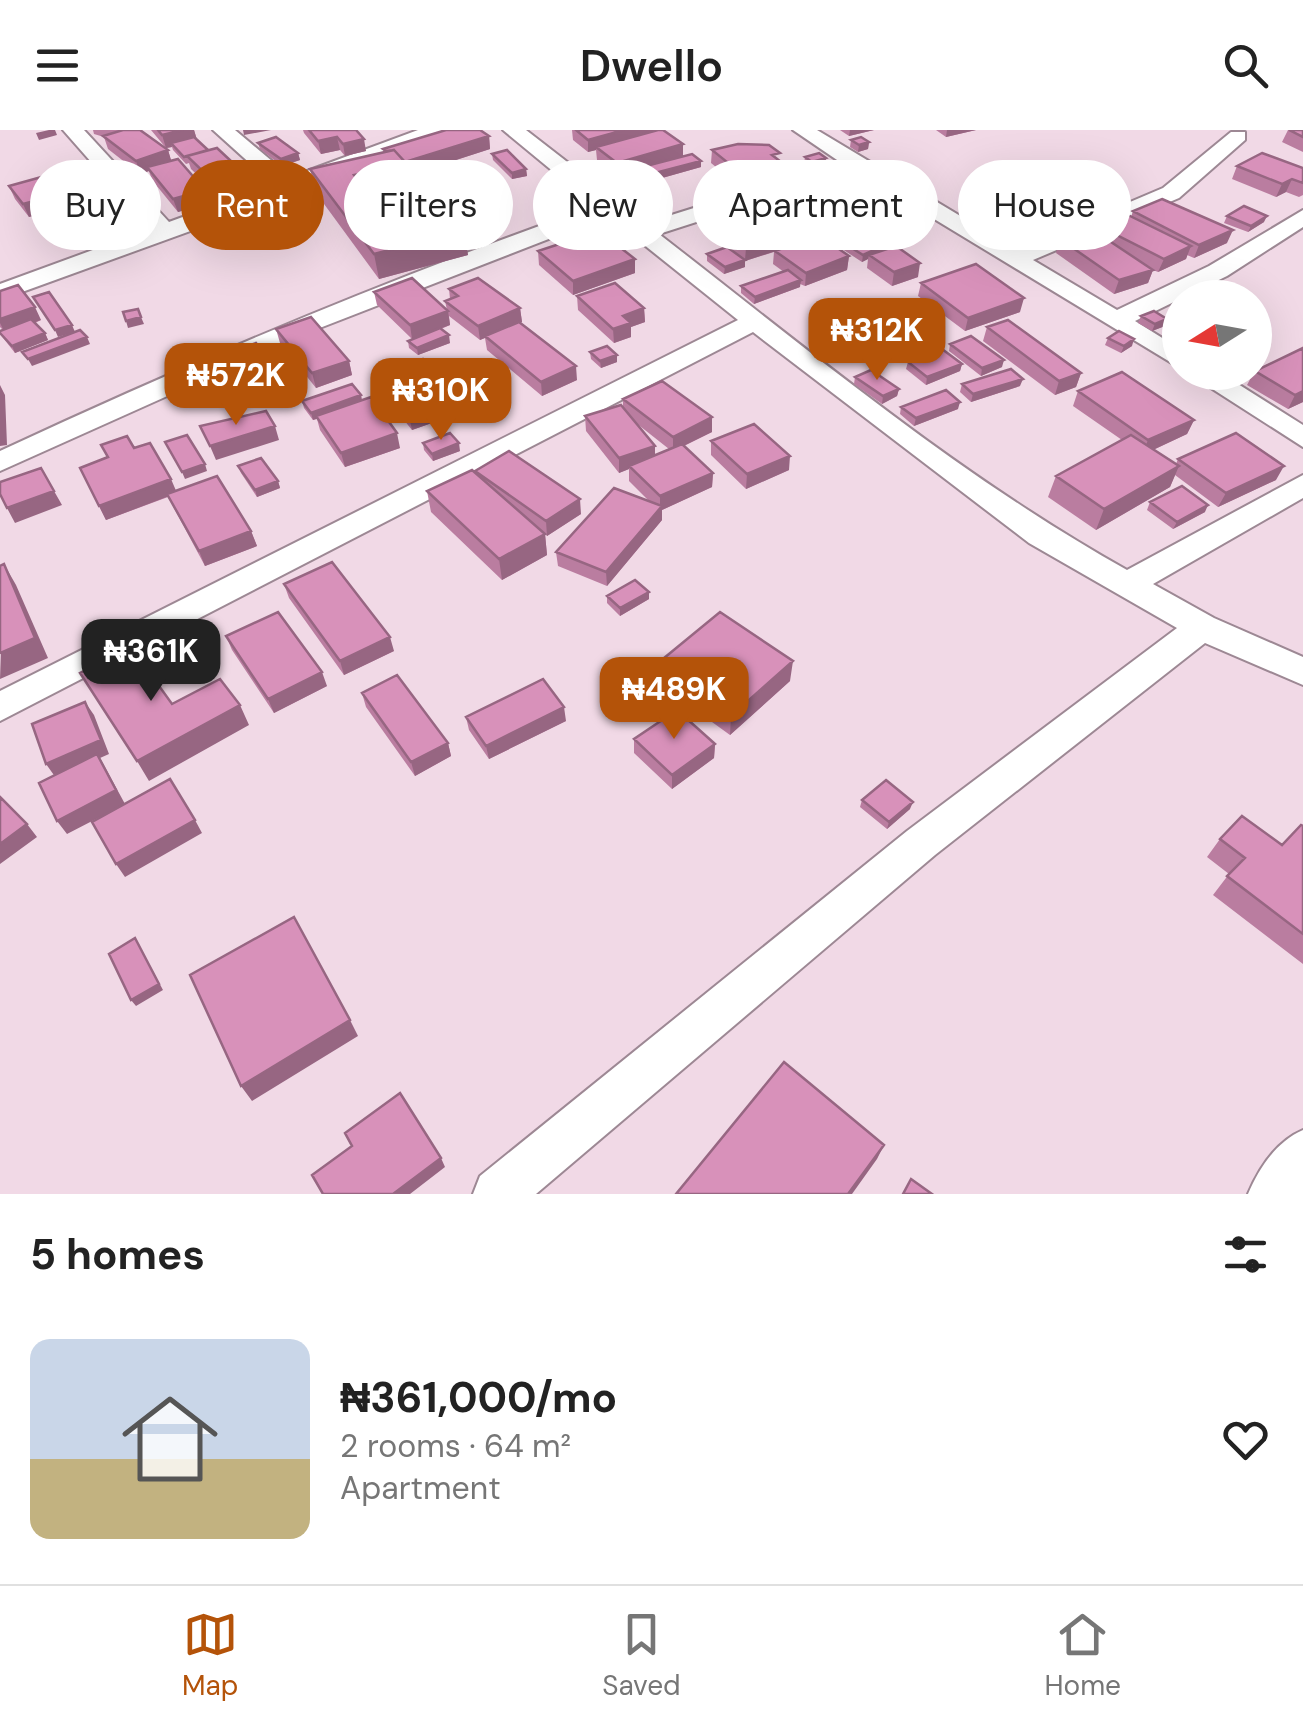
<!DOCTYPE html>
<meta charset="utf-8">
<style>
body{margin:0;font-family:"DM Sans",sans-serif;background:#f2f2f2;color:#222;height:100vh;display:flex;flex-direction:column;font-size:38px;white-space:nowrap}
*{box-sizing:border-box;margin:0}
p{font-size:32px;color:#767676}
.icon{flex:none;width:55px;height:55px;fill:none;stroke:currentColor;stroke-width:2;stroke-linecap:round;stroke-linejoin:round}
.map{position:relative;height:1064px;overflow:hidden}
.side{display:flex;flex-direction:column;background:#fff;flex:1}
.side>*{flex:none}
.banner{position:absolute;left:30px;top:30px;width:1245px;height:90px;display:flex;gap:20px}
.needle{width:65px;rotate:259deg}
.controls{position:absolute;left:1162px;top:150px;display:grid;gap:20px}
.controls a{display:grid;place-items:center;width:110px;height:110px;border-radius:50%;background:#fff;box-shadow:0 10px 40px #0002;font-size:50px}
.price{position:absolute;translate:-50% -85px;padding:0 22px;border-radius:20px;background:#b45309;color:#fff;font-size:32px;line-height:65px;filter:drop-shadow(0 2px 5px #0008)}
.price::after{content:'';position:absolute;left:50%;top:60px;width:30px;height:22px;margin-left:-15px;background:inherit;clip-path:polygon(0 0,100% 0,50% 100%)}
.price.current{background:#222;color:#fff}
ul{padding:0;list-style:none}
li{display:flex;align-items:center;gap:30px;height:250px;padding:0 30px}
li span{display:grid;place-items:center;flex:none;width:280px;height:200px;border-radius:20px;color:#555}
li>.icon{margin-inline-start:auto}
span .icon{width:120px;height:120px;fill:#fffc;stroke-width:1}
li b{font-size:42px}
h2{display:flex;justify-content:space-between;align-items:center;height:120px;padding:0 30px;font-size:42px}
.tag{padding:0 35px;border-radius:45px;background:#fff;box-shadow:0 10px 40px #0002;font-size:35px;line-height:90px}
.tag.current{background:#b45309;color:#fff}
header{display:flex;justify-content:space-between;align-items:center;height:130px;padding:0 30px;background:#fff;font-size:45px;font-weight:600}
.tab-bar{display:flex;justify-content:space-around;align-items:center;height:140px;border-top:2px solid #e0e0e0;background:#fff;font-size:28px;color:#767676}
.tab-bar a{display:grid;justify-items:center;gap:5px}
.tab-bar .current{color:#b45309}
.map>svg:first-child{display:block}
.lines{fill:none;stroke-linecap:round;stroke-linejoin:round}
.minor-casing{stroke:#9d8894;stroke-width:4}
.minor{fill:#fff;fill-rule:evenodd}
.wall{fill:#ba7da0;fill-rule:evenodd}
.shaded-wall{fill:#976682}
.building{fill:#d891ba;stroke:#976682;stroke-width:2.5}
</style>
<header><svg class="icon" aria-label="menu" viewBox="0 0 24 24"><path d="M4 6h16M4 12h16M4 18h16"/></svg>Dwello<svg class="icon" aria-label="search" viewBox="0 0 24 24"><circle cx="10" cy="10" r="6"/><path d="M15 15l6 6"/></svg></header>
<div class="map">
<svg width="1303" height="1064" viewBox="0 0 1303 1064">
<rect width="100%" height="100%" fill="#f1d9e6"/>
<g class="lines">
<defs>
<path id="minor" d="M63,0H84L169,92L273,54L213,0H235L291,47L418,0H447L298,62L0,170V154L150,99Z
M503,0H526L646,93L840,32L793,0H817L1017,120L1163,58L1231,2H1245V10L1179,68L1033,130L1117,180L1209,136L1303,80V97L1227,146L1135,191L1180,219V238L855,41L659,104C810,221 959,346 1127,440L1303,345V368L1153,454L1214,488L1303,527V555L1205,513L935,725L536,1064H473L480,1046L907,701L1177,498L1029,413L753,202L0,591V561L738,190L608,86L312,201L0,341V321C195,230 393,147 595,76Z
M1186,242H1219L1303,295V317Z
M1303,1000V1064H1248C1259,1038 1277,1011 1303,1000Z"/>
</defs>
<!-- minor casing -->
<use href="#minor" class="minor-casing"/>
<!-- minor -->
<use href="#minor" class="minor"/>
</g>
<!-- wall -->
<path class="wall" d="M93,0H140L168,20L171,31L205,60L209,73L178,82L152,50L149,41L140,44L108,19L104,7L94,4Z
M151,0H194L197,10L251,59L221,68L191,39L189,33L186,34L173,20L172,17L166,18Z
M303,0H356L366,21L345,26L340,20L321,24L304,3Z
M572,0H653V1L683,14V26L701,37L655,50L646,42V37L641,39L653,56L631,62L617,49V46L597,30L596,20L588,22L573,10Z
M840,0H874L849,6Z
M936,0H976L946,7Z
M1288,0H1303V22L1282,12Z
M489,6L490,19L415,43L422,51L445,59L448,83L468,125L379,149L316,63L310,39L384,22L383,19Z
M851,10L869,12L868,19L858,22L850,17Z
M258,13L298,23L300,30L282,36L260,19Z
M712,20L779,31L784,48L755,56L750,51L737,54L711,33Z
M492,24L526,39L527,46L512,49L493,30Z
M805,27L826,28L825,35L812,39L804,34Z
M1237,36L1303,38V65L1299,67L1286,62L1276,67L1232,49Z
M9,56L71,61L76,74L29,87L15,69Z
M543,65L566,72V78L552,81L544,71Z
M771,65L816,78L800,89L805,93V88L843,104L825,110L849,126L847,140L805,156L800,154V157L754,174L741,163V156L784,142L773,134L774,122L745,131V137L724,144L707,131V124L727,117L723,114L724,107L717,109L701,96L702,83L771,67ZM810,99L819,105L809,109Z
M1133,81L1227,113L1194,128L1187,125L1186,129L1158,142L1153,140L1148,153L1114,164L1056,123L1060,109L1099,104L1101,97L1131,87Z
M1227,86L1264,92L1248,102L1224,93Z
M836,108L882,120L918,147L892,156L867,138L868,129L862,132L836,115Z
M538,121L635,143L573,165L539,135Z
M921,153L1020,182L965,201L918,166Z
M449,159L520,178L522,192H520L577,250L542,266L487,220L485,208L480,210L449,186L450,195L441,199L450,213L418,225L409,218L408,211L412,209L377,175L374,162L447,180L445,171L450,169Z
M0,161L41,190L35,193L45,203L48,210L15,223L0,204V201L3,200L0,197Z
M577,166L644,178L645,192L631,197V207L614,213L578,180Z
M1141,186L1165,196L1152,201L1138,193Z
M987,197L1081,243L1076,257L1055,265L983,211Z
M276,199L349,231L352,245L316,258L280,213Z
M1108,208L1132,216L1121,223L1105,215Z
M950,214L1002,237L981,246L949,221Z
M1303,218V272L1288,279L1247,255L1255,240Z
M590,222L617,225V232L601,238L591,229Z
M212,228L278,250L234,266L217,242Z
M908,232L962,234L960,241L926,255L906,239Z
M376,245L458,269L460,283L412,300L379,259Z
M855,247L899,259L897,266L882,274L854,254Z
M962,254L1020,256L971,272L960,262Z
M1078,261L1194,290L1187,304L1153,320L1176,334L1178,329L1276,350L1218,377L1175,345L1170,357L1096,400L1048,367L1056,346L1122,310L1073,276Z
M361,265L362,270L400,318L345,337L320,300L317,289L313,290L304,278L302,271Z
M623,269L712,287V302L684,316L713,343L712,357L662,380V390L607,456L558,436L556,422L650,372L629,351V339L619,343L586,301L585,286L623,278ZM636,293L669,319L655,325V316Z
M901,277L958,279L914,296L900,284Z
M711,311L789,340L746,359L711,325Z
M423,313L460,321L433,331L424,320Z
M101,315L176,361L251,401L257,416L205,436L168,367L106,390L80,338L107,327Z
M238,336L278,351L280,358L257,367L241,343Z
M475,343L581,384L547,406L545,404L547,425L502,450L431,382L427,361Z
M1150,372L1205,382L1173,399L1147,380Z
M284,454L394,521L344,545L289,468Z
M649,462V469L620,486L607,473V466Z
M226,506L327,556L274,583L232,520Z
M658,533L790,551L730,605L658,553Z
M362,563L448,613L451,626L415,646L366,577Z
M466,587L566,591L489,629L469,600Z
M634,609L715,614L714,628L672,659L634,623Z
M862,670L910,679L887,699L860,677Z
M1303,696V834L1213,765L1229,744L1207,727L1220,709L1282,715Z"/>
<!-- shaded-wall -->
<path class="shaded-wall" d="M49,0H55L57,5L39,10L36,3Z
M183,0H194L197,10L171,13L172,17L166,18L162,5Z
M243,0H271L244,5Z
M624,0H653V5L596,17V20L588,22V10Z
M850,0H874L849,6Z
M947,0H976L946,7Z
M489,6L490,19L376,56L373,51L375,65L359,69L354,45Z
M337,7L340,20L321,24L318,11Z
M364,9L366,21L345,26L343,14Z
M869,12L868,19L858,22L859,15Z
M683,14V27L620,45L617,43V33Z
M168,20L172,33L147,37L149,41L140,44L136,31Z
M298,23L300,30L282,36L281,29Z
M826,28L825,35L812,39V32Z
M701,31V37L655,50V43Z
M785,35L784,48L755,56L756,43Z
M750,38V51L737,54L738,41Z
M526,39L527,46L512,49V43Z
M247,46L251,59L221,68L217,55Z
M1292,49L1286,62L1276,67L1282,54Z
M653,50V56L631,62V55Z
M445,59L448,83L411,109L406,85L432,62Z
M205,60L209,73L178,82L173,69Z
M71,61L76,74L29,87L23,74Z
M566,72V78L552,81V75Z
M783,76L782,90L724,101V107L717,109L718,96Z
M401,78L405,102L389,107L384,82Z
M816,78L815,84L799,90V83Z
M1267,86L1264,92L1248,102L1251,96Z
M811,97L809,110L745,131V137L724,144L725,137L745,130L746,118Z
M844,97L843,104L825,110L826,103Z
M465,100L468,125L379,149L374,124Z
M1233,100L1227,113L1194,128L1199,115Z
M883,116L882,123L869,125L868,129L862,132L863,125Z
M1191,116L1186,129L1158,142L1164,129Z
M849,126L847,140L805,156L806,143Z
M635,129V143L573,165V151Z
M920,133L918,147L892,156L894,142Z
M1153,140L1148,153L1114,164L1119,150Z
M801,150L800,157L754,174L755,167Z
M1024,168L1020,182L965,201L968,188Z
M35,177L41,190L5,203L0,193V189Z
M520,178L522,192L480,210L478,196Z
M644,178L645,192L631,197V207L614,213L613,199L623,186Z
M448,181L450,195L412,209L410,195Z
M141,187L144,194L128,198L126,191Z
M1167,189L1165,196L1152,201L1155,194Z
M72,195L75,202L58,207L55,200Z
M45,203L48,210L15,223L12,216Z
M449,205L450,213L418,225L417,218Z
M87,207L90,214L32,236L28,229Z
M1134,209L1132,216L1121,223L1124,216Z
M617,225V232L601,238L600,231Z
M1004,230L1002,237L981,246L982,238Z
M349,231L352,245L316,258L312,243Z
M962,234L960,241L926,255L927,247Z
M274,236L278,250L234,266L230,251Z
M576,236L577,250L542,266L541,252Z
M1081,243L1076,257L1055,265L1059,251Z
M1023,249L1020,256L971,272L973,264Z
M0,255L5,265L7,315L0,316Z
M899,259L897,266L882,274L883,266Z
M1303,261V272L1288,279L1295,265Z
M361,265L362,273L313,290L311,283Z
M458,269L460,283L412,300L409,286Z
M960,272L958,279L914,296L916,288Z
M712,287V302L673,321V307Z
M1194,290L1187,304L1142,325L1148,310Z
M275,296L279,310L216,330L210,316Z
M397,303L400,318L345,337L341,323Z
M459,313L460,321L433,331L432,324Z
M655,316V330L629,336V339L619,343V328Z
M790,326L789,340L746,359L747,344Z
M205,334L207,341L185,349L182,342Z
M1179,336L1170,357L1096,400L1104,379Z
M1284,336L1276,350L1218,377L1226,363Z
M713,343L712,357L662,380V390L607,456L606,442L660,379V366Z
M171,349L177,363L106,390L99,376Z
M278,351L280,358L257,367L255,360Z
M54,361L62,375L15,393L7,378Z
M580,369L581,384L547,406L546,391Z
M1208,375L1205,382L1173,399L1177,392Z
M251,401L257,416L205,436L199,421Z
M545,404L547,425L502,450L499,429Z
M4,434L16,455L48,528L0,549Z
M649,462V469L620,486V478Z
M390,507L394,521L344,545L340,531Z
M793,531L790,551L730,605L731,586Z
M322,542L327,556L274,583L268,569Z
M85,572L94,585L109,624L100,628L125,674L67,704L57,691L56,648L46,634Z
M240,575L249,595L149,651L137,631Z
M564,577L566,591L489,629L486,616Z
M448,613L451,626L415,646L411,632Z
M715,614L714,628L672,659V645Z
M913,672L910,679L887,699L889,692Z
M195,690L202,703L125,747L116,734Z
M27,694L37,707L0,734V714Z
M135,808L163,860L136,876L131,870Z
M350,890L358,906L252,971L241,956Z
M884,1015L877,1029L852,1064H848Z
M441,1028L445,1037L410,1064H393Z"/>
<!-- building -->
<path class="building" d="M123,0H140L168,20L136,31L103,6Z
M158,0H183L162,5Z
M309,0H356L364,9L343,14L337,7L318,11Z
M446,0H480L489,6L405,32L394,20L386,21L383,19Z
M576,0H624L588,10Z
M658,0H663L683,14L617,33L596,17Z
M1289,0H1303V7Z
M194,7L208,20L184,27L171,13Z
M276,7L298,23L281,29L258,13Z
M861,7L869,12L859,15L851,10Z
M738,14L769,15L780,23L772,25L785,35L756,43L750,38L738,41L712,20Z
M217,18L247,46L217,55L187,26Z
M394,20L406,33L354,45L364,58L376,56L373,51L413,41L422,51L434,48L445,59L432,62L443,75L406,85L401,78L384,82L396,97L450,83L465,100L374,124L310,39Z
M507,20L526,39L512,43L492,24Z
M819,23L826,28L812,32L805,27Z
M1262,23L1303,38V53L1292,49L1282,54L1237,36Z
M692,24L701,31L655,43L646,36Z
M178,29L205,60L173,69L147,37Z
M639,37L653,50L631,55L617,43Z
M56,43L71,61L23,74L9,56Z
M787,59L816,78L799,83L771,65Z
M557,62L566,72L552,75L543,65Z
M766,64L783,76L718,96L702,83Z
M1162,69L1233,100L1199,115L1133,81Z
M1244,76L1267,86L1251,96L1227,86Z
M788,81L811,97L746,118L724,101Z
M823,82L844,97L826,103L805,88Z
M1128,85L1191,116L1164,129L1101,97Z
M857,100L883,116L863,125L836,108Z
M1093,100L1153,140L1119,150L1060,109Z
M599,101L635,129L573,151L538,121Z
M819,105L849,126L806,143L775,121Z
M896,116L920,133L894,142L869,125Z
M727,117L745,130L725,137L707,124Z
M976,134L1024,168L968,188L921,153Z
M788,140L801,150L755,167L741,156Z
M412,148L448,181L410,195L374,162Z
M478,148L520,178L478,196L445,171L458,166L449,159Z
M615,153L644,178L623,186L631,193L613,199L577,166Z
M18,155L35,177L0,189V161Z
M49,162L72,195L55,200L33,167Z
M138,179L141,187L126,191L123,182Z
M1154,181L1167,189L1155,194L1141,186Z
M311,187L349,231L312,243L276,199Z
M31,189L45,203L12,216L0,203V201Z
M1008,190L1081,243L1059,251L987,197Z
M519,192L576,236L541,252L485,206Z
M440,198L449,205L417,218L408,211Z
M80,200L87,207L28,229L22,222Z
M1119,201L1134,209L1124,216L1108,208Z
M971,206L1004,230L982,238L950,214Z
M256,213L274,236L230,251L212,228Z
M607,216L617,225L600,231L590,222Z
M1303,218V261L1295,265L1255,241Z
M942,219L962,234L927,247L908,232Z
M423,229L458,269L409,286L376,245Z
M1011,239L1023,249L973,264L962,254Z
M871,240L899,259L883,266L855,247Z
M1122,242L1194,290L1148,310L1078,261Z
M662,251L712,287L673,307L623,269Z
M352,254L361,265L311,283L302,271Z
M946,260L960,272L916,288L901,277Z
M371,267L397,303L341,323L316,286Z
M621,275L655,316L619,328L585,286Z
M266,281L275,296L210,316L200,296Z
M754,294L790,326L747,344L711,311Z
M450,303L459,313L432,324L423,313Z
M1236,303L1284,336L1226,363L1178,329Z
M187,305L205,334L182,342L165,312Z
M1131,305L1179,336L1104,379L1056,346Z
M127,306L134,318L150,313L171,349L99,376L80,338L108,327L101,315Z
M682,314L713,343L660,366L629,336Z
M509,321L580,369L546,391L475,341Z
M261,328L278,351L255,360L238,336Z
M41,338L54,361L7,378L0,364V352Z
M472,340L545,404L499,429L427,361Z
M217,346L251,401L199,421L167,364Z
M1182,356L1208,375L1177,392L1150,372Z
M614,358L662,376L606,442L556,422Z
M332,432L390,507L340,531L284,454Z
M4,434L35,508L0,523V436Z
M635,450L649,462L620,478L607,466Z
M278,482L322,542L268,569L226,506Z
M720,482L793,531L731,586L658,533Z
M131,517L172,574L220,549L240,575L137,631L80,543Z
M397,545L448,613L411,632L362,563Z
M543,549L564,577L486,616L466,587Z
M85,572L101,610L46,634L32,594Z
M677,580L715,614L672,645L634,609Z
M97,624L116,660L57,691L39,653Z
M170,649L195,690L116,734L92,692Z
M886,650L913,672L889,692L862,670Z
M0,667L27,694L0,714Z
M1242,686L1282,715L1301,695L1303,696V804L1227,746L1245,728L1220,709Z
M294,787L350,890L241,956L190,845Z
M135,808L159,854L131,870L109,824Z
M784,932L884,1015L848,1064H676Z
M400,963L441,1028L393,1064H323L312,1045L352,1016L345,1003Z
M911,1049L932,1064H903Z"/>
</svg>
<div class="controls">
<a><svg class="needle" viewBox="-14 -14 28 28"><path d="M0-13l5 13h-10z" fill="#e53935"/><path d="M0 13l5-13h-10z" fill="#767676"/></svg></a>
</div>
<b class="price" style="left:877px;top:253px">₦312K</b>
<b class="price" style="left:236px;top:298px">₦572K</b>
<b class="price" style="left:441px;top:313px">₦310K</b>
<b class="price current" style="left:151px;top:574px">₦361K</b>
<b class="price" style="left:674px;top:612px">₦489K</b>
<div class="banner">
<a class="tag">Buy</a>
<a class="tag current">Rent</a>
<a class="tag">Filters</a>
<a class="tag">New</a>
<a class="tag">Apartment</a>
<a class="tag">House</a>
</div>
</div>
<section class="side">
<h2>5 homes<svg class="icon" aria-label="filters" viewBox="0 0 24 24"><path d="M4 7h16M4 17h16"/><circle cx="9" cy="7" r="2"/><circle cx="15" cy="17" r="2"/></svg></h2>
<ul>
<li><span style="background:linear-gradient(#c9d6e8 60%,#c2b280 0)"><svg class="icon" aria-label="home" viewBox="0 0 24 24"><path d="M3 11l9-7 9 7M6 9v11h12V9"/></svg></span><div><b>₦361,000/mo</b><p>2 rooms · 64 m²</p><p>Apartment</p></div><svg class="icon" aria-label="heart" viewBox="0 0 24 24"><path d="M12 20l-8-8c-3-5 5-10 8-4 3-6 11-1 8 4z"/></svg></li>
</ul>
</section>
<nav class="tab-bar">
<a class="current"><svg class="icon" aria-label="map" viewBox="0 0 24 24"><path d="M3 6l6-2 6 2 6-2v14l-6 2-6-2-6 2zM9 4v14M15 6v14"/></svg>Map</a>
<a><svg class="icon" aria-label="saved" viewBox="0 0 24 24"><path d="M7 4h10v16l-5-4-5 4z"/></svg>Saved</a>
<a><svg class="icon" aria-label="home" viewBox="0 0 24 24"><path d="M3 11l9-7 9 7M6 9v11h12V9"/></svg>Home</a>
</nav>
